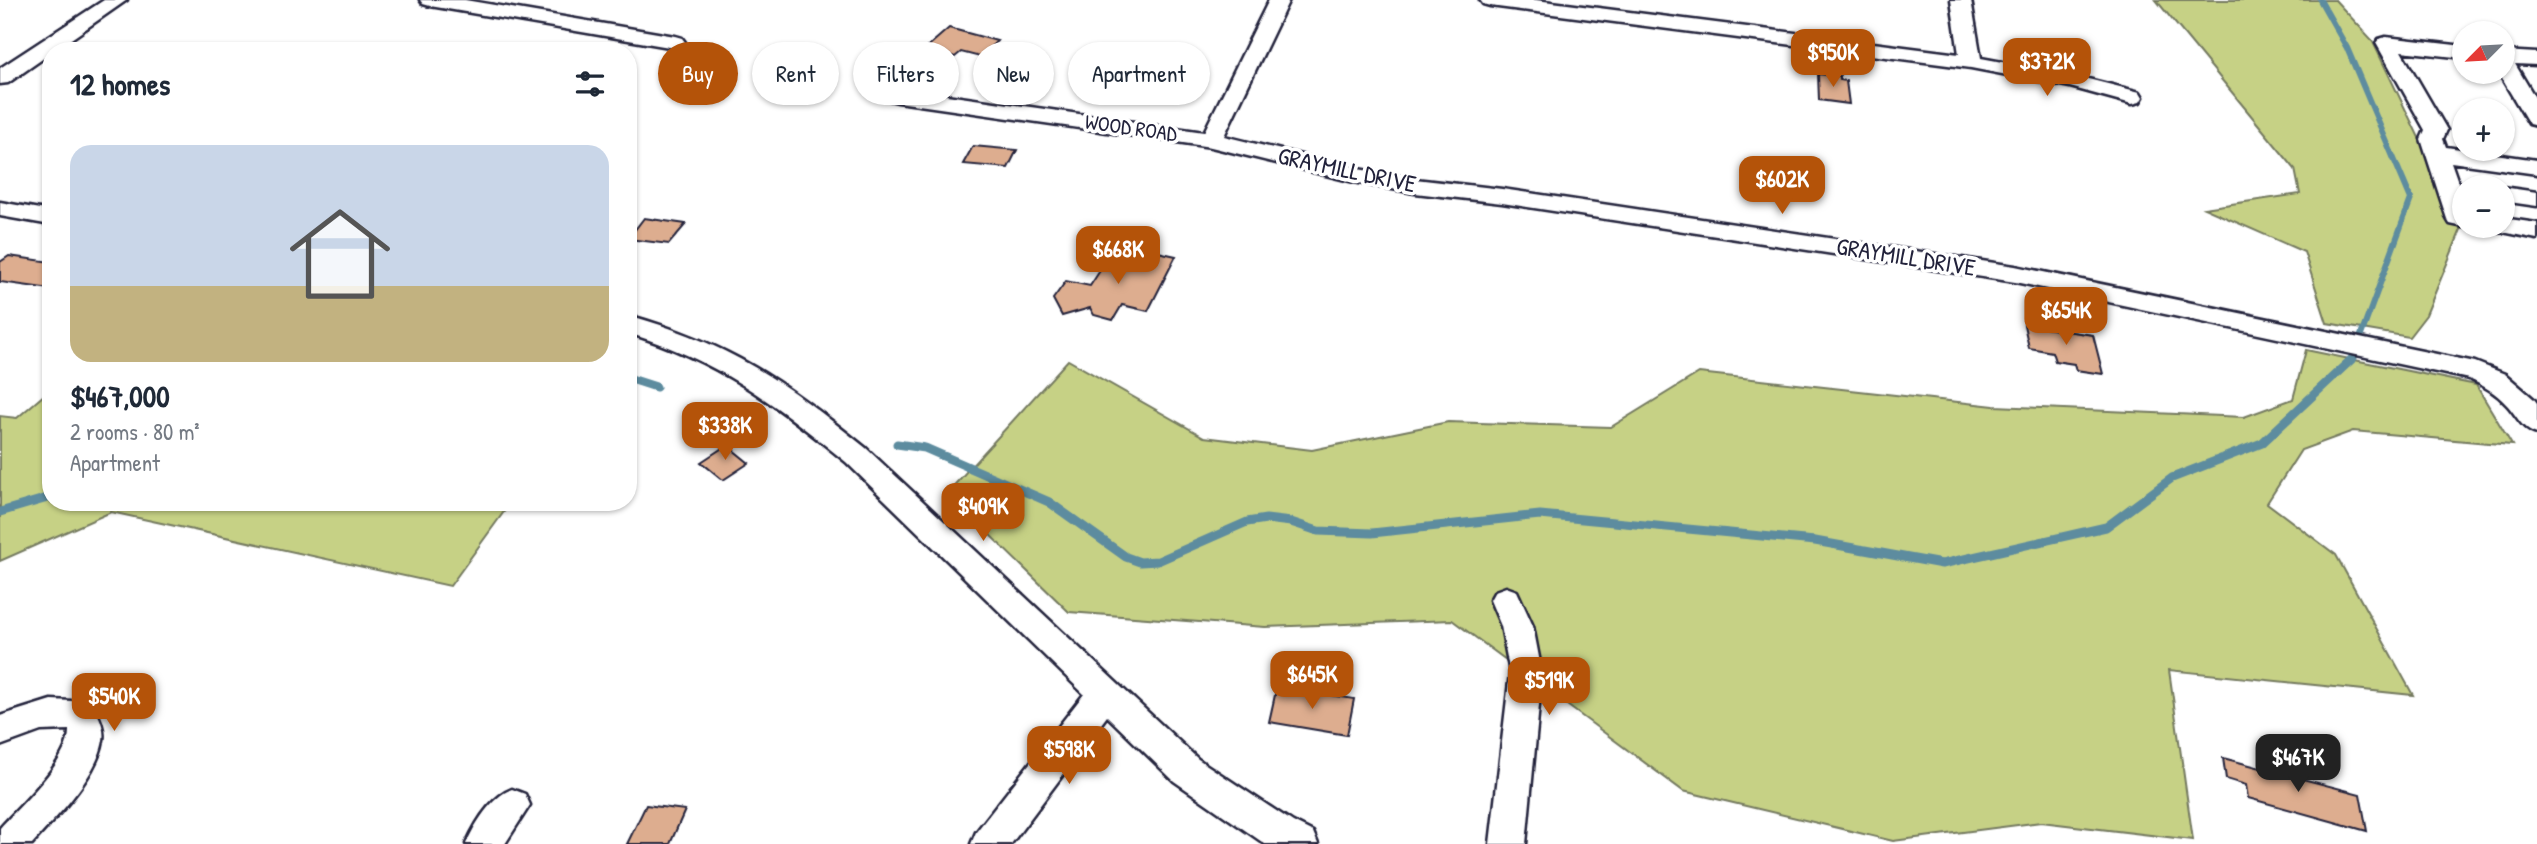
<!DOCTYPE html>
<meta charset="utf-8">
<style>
body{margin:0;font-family:"Patrick Hand",sans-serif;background:#f6f6f7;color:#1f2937;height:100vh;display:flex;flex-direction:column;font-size:26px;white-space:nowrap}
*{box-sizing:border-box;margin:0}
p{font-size:23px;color:#747a83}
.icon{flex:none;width:38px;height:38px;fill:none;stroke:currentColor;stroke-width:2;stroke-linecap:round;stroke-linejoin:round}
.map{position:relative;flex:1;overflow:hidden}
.drawer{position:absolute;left:42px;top:42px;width:595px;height:469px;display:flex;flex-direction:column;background:#fff;border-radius:28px;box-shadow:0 2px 5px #0004}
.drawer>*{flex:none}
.banner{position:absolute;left:658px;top:42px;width:665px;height:63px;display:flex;gap:14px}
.needle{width:46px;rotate:246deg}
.tools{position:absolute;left:2452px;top:21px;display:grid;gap:14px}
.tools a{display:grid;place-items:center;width:63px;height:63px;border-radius:50%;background:#fff;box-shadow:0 2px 5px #0004;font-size:35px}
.price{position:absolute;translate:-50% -60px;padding:0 16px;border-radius:14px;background:#b45309;color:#fff;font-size:23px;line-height:46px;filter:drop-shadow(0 2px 4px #0008)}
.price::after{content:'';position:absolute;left:50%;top:42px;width:21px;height:16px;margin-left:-10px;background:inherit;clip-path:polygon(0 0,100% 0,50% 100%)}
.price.active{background:#222;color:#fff}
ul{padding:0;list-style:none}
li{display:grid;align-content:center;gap:14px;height:371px;padding:0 28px}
li span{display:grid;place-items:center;height:217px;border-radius:21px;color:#555}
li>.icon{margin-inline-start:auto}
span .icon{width:126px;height:126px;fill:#fffc;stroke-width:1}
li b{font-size:30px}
h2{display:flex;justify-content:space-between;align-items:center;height:84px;padding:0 28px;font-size:30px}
.tag{padding:0 24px;border-radius:32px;background:#fff;box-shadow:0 2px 5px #0004;font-size:24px;line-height:63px}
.tag.active{background:#b45309;color:#fff}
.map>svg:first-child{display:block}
.green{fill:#c6d185;stroke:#747a60;stroke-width:2}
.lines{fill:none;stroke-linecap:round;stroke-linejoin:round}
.stream-far1{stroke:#5d8c9f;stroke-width:6}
.stream{stroke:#5d8c9f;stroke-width:9}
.building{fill:#ddad8f;stroke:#22223b;stroke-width:2}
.minor-casing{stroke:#22223b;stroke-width:5}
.minor{fill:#fff;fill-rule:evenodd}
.labels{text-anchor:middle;stroke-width:7;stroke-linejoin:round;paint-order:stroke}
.far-street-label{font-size:21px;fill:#22223b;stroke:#fff}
.street-label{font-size:24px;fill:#22223b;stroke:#fff}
</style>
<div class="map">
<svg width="2537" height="844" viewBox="0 0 2537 844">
<rect width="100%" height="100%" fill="#fff"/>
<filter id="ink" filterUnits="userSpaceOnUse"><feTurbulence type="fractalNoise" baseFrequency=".0143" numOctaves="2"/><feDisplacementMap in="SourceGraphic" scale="14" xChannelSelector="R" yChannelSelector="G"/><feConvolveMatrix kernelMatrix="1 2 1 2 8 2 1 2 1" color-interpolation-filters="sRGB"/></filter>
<g filter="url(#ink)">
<!-- green -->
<path class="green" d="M2156,0H2335L2372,40L2462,227L2426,315L2409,337L2327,323L2304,252L2204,208L2300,194L2295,169Z
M2306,350L2476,385L2512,445L2353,431L2301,450L2267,503L2336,555L2413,695L2169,670L2193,840L2041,822L1893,841L1683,791L1452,620L1265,627L1069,612L947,493L1068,360L1204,437L1312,450L1448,422L1611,427L1699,373L1994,406L2244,417L2293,399Z
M51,389V502H511L450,586L111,512L0,561V416L17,418Z"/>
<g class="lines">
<!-- stream-far1 -->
<path class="stream-far1" d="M2320,0L2347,48L2411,199L2352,360"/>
<!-- stream -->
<path class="stream" d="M628,378L656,387
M897,444L925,448L1049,502L1126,557L1140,562L1158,561L1247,522L1266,519L1291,522L1318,531L1372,533L1540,515L1815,541L1942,564L2106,527L2172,478L2262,443L2353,358
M0,512L51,497"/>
</g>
<!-- building -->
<path class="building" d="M949,28L997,41L980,57L961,52L955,57L925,49Z
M1818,74L1840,76V80L1846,81L1849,104L1819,100Z
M973,146L1017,150L1008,168L963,164Z
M644,218L686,224L669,244L628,239Z
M1131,246L1176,256L1148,311L1122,305L1113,320L1094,315L1090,308L1062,316L1053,299L1066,281L1090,286L1101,269L1120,264Z
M9,256L51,262V289L0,282V262Z
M2024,325L2093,335L2103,374L2076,370L2074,364L2055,361L2052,352L2029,348Z
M727,445L749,463L723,480L701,462Z
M1277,686L1354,699L1347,735L1269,722Z
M2223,758L2360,794L2367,831L2248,798L2246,785L2226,779Z
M646,805L685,810L670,844H627Z"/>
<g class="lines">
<defs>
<path id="minor" d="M104,0H127L8,83L0,84V68Z
M420,0H465L675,36L682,38L685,42L682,46L675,48L430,6L423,4Z
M1269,0H1289L1224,136L1358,169L1415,179L1502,189L2015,266L2475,362L2505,374L2534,399L2537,403V434C2522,430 2517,415 2506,404C2496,393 2483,385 2469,379L2015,282L1502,203L1415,193L1358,183L1211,147L898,102L890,100L887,95L890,90L898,88L1204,132Z
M1480,0H1536L1959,54L1951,0H1971L1981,58L2072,75L2140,92L2143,97L2140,102L2132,104L2070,87L1971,68L1490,6L1483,4Z
M2386,37L2464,46V58L2401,51L2447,130L2443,139L2446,147L2537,160V174L2451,162L2464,199V226H2471L2464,227L2450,224L2447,219L2421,139L2425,130L2376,43L2379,39Z
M2502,51L2537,53V65L2515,64L2537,101V126L2529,124L2498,72H2502Z
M2500,187H2502L2537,192V206L2502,201Z
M0,202L51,211V225L0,216Z
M2502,218L2537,223V239L2493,230L2490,226H2502Z
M628,315C731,344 785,382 866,448L1198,759L1293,822L1313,832L1318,844H1265L1174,781L1107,716L1011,844H971L976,832L1084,694L846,462C774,403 719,361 628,333Z
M1506,587L1517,591L1533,626L1542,673L1526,844H1490L1510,673L1501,626L1490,600L1495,591Z
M51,700L72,701L95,709C100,718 105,729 103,740C97,777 56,817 32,844H0V828C20,805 70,761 69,730L41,731L0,746V716Z
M512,789L525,794L530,805L505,844H466C475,824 491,797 512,789Z"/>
</defs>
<!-- minor casing -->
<use href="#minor" class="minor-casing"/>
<!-- minor -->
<use href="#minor" class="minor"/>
</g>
</g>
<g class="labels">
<!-- far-street labels -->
<g class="far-street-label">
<text transform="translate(1131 128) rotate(8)" y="7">WOOD ROAD</text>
</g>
<!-- street labels -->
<g class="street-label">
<text transform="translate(1347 170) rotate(12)" y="8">GRAYMILL DRIVE</text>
<text transform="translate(1906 257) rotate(9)" y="8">GRAYMILL DRIVE</text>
</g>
</g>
</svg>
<div class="tools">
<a><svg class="needle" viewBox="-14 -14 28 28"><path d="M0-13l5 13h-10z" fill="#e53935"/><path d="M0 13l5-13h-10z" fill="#747a83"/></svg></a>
<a>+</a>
<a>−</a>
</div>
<b class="price" style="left:1833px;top:89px">$950K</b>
<b class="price" style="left:2047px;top:98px">$372K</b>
<b class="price" style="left:1782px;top:216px">$602K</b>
<b class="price" style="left:1118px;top:286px">$668K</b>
<b class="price" style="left:2066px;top:347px">$654K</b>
<b class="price" style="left:725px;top:462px">$338K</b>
<b class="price" style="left:983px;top:543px">$409K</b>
<b class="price" style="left:1312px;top:711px">$645K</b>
<b class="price" style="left:1549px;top:717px">$519K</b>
<b class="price" style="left:114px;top:733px">$540K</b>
<b class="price" style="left:1069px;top:786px">$598K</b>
<b class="price active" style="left:2298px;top:794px">$467K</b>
<div class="banner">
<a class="tag active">Buy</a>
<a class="tag">Rent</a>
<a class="tag">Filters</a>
<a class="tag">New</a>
<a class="tag">Apartment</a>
</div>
<section class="drawer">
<h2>12 homes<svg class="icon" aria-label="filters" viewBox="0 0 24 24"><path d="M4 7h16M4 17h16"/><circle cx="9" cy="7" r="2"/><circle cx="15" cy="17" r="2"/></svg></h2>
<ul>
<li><span style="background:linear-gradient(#c9d6e8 65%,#c2b280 0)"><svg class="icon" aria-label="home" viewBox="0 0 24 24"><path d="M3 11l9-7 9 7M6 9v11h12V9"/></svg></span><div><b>$467,000</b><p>2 rooms · 80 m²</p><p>Apartment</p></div></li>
</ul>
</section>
</div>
